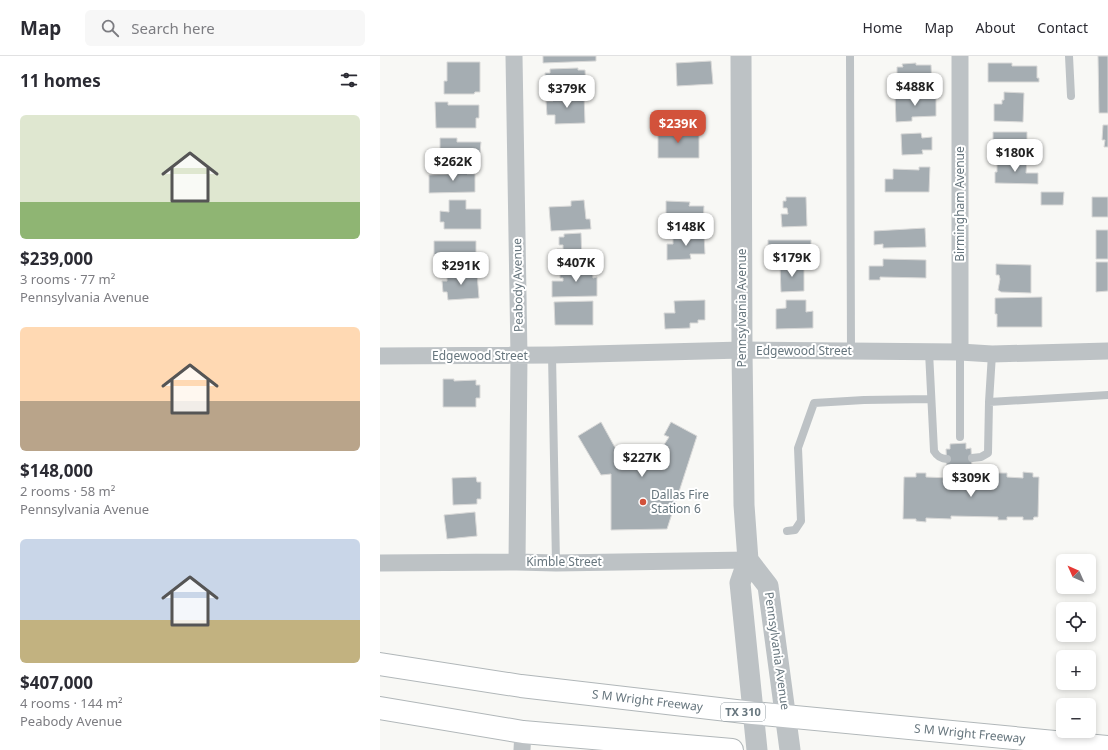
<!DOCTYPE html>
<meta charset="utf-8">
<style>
body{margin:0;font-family:"Noto Sans",sans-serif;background:#f7f7f7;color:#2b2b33;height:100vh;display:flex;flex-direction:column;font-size:15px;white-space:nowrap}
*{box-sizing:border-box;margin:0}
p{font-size:13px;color:#7c7c81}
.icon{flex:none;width:22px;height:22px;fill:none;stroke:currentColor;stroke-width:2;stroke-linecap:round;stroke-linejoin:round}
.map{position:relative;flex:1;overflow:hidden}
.side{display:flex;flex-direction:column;background:#fff;width:380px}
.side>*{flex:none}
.needle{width:26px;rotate:315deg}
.buttons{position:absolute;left:676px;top:498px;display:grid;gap:8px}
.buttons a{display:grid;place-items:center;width:40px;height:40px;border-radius:6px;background:#fff;box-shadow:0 2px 6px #0003;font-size:20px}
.price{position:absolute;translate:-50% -34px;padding:0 9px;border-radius:8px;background:#fff;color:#222;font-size:13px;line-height:26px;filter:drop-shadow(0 1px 2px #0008)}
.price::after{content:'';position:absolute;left:50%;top:24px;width:12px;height:9px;margin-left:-6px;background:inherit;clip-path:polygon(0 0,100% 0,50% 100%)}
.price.current{background:#d2523b;color:#fff}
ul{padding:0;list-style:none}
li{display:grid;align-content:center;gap:8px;height:212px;padding:0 20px}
li span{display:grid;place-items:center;height:124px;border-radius:6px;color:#555}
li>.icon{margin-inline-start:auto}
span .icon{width:72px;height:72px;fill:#fffc;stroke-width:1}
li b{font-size:17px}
h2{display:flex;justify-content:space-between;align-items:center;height:48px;padding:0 20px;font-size:17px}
header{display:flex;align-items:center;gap:24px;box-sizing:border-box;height:56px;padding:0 20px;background:#fff;border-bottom:1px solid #e1e1e2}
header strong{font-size:19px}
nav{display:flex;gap:22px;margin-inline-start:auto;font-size:14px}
.search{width:280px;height:36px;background:#f7f7f7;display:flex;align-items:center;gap:10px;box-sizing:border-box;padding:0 14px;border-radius:6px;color:#7c7c81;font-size:15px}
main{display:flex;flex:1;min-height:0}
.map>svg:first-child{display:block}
.building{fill:#a5adb2;stroke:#d9d9d8}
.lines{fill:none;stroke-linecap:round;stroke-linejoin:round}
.primary-casing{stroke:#b1b7b9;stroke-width:24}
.service{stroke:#bdc2c5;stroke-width:8}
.minor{stroke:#bdc2c5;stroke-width:17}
.tertiary{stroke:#bdc2c5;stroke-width:21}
.primary{stroke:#fff;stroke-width:22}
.poi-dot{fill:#d2523b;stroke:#fff;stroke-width:1.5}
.labels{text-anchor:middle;stroke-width:4;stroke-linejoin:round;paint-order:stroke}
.shield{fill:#fff;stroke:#949ea4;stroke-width:1}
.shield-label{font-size:11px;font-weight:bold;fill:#66757d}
.street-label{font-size:12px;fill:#66757d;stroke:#fff}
.poi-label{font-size:12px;fill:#66757d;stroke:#fff;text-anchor:start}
</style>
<header>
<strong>Map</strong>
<div class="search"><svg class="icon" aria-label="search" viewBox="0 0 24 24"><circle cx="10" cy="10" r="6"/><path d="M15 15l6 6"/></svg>Search here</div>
<nav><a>Home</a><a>Map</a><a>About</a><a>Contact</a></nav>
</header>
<main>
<section class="side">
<h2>11 homes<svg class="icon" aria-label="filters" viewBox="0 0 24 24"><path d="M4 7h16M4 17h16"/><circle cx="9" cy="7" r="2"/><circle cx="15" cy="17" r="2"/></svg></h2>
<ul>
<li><span style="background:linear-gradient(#dfe7d0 70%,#8fb573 0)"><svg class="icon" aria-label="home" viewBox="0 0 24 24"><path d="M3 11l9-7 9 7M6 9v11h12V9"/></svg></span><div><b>$239,000</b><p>3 rooms · 77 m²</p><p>Pennsylvania Avenue</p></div></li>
<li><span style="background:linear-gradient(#ffd9b3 60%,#b9a48a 0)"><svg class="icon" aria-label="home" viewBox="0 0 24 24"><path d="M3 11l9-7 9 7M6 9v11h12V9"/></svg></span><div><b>$148,000</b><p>2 rooms · 58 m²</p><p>Pennsylvania Avenue</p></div></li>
<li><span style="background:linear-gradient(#c9d6e8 65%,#c2b280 0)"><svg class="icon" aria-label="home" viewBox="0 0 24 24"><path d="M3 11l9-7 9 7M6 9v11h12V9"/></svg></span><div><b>$407,000</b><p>4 rooms · 144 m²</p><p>Peabody Avenue</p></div></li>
</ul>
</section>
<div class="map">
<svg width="728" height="694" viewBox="0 0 728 694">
<rect width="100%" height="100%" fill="#f8f8f5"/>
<!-- building -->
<path class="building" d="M163,0H216V5L163,7Z
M718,0H728V57H719Z
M331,5L333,28L297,30L296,7Z
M67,6H100V36H95L94,38H64V25H67Z
M536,7V9H551L552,30L545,31V34L524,35V32H518L517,24H515L514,18H517V11H523L522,8Z
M608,7H632V10H657V22H659V26H608Z
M198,12V14H205L206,33L166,35L165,17H170V13Z
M624,36L644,37L643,66L614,65V48H622V44H624Z
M204,38L205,67L175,68V59H167L166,45H173V39Z
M556,39V60L532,61V65L516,66L515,40Z
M55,46H68V49H99V62H96V72H56Z
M723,69H728V91H724L725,84H722Z
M278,74L319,75V102H278Z
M613,76H647V97H609V85L613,86Z
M541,77L542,82L552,81V94H542L543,98L522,99L521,78Z
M60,82H77V86H101L100,97H98V107H74V100H64L65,97H60Z
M632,102H647L646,117H658V128L615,127V116H617V105H633Z
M69,111H87V118H95V136L49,137V119L69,118Z
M539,111H550L549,136H505V123H513V113L539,114Z
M661,136H684L683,149H661Z
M406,141H426L427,170L402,171L401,158H408L407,152H403V145H406Z
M712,141H728V161H712Z
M69,144H86V153H101V173H64V166H60V155L69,156Z
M204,144L206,163H210L211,173L171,175L169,151L191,150V145Z
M286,145L310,146L309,150H324L323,170L296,169L297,161H286Z
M545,172L546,191L503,192V188L494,189V175Z
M716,174H728V203H716Z
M201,177L202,205L178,206L177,193H183V189H179V181H184V178Z
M324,178L325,198H310L311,203L287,204V188H293V179Z
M388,184H431V202H430V206L388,207Z
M54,185H96V208H54Z
M503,203L546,204V222L500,221V224H489V210H503Z
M716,206H728V235L716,236Z
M616,208L651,209V237L621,236L618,234L620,223L619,219H616Z
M424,209V235L401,236L400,210Z
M212,210L213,222L217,221V240L172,241V225H183V222H180V214H183V211Z
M97,217L99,242L68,244L67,236H63L62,225H67V218Z
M662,241V271H617V258H615V242Z
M325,244V264H318V267H310V272L285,273L284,257H295L294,245Z
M406,244H426V256L433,255V272L396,273V253L406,252Z
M213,245V269H175L174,246Z
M63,323H74V325L96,324V329H100V342H96V351H63Z
M221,366L238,397L278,398L289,381L284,379L291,366L317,380L287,473L231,474V418L221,419L198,380Z
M586,387V393L591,392L592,412L586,413L587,423H576L575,413H567L566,393H570V388Z
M643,416L653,417V421H659L658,461H654L653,464H643V461H627V464H618V461L571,460V463L546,462V466L536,465V463H523L524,421H536V417H546V421L570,422L569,428L593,429V421L616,422V417H627V421L643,422Z
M96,421L97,426H101V443H97V448L73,449L72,422Z
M95,456L97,480L67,483L64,459Z"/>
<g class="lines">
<defs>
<g id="primary">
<path id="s1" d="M0,608L141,630L373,657L728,691"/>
<path d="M0,652L143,676L352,694"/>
</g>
</defs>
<!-- primary casing -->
<use href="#primary" class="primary-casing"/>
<!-- service -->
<path class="service" d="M470,0L471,295
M689,0L691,40
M549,296L554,395C557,400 560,403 567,403
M580,296V381
M172,299L176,507
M609,346L728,339
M592,402L601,401L608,397L609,346L612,298
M407,475L415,474L421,465L418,392L434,347L484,344L551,343"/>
<!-- minor -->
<path class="minor" d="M134,0L139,300L137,506
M580,296V0
M0,300L172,299L362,294L580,296L612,298L728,295
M0,507L137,506L176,507L368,504
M142,694L143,676"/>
<!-- tertiary -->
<path class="tertiary" d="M361,0L362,294L364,449L368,504L360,527L377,694
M368,504L388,530L410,694"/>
<!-- primary -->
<use href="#primary" class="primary"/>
</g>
<!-- markers -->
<circle class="poi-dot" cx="263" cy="446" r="4"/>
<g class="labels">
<!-- shield labels -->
<rect class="shield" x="341" y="647" width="44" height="18" rx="3"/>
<g class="shield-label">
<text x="363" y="660">TX 310</text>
</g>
<!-- street labels -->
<g class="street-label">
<text transform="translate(580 148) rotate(-90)" y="4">Birmingham Avenue</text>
<text transform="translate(138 229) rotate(-91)" y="4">Peabody Avenue</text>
<text transform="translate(362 252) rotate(-90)" y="4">Pennsylvania Avenue</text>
<text x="424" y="299">Edgewood Street</text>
<text x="100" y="304">Edgewood Street</text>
<text x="184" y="510">Kimble Street</text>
<text transform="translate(397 595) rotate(82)" y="4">Pennsylvania Avenue</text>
<text dy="4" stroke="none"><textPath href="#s1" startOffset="270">S M Wright Freeway</textPath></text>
<text dy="4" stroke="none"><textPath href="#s1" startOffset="594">S M Wright Freeway</textPath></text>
</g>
<!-- poi labels -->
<g class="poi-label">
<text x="271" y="443">Dallas Fire<tspan x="271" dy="14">Station 6</tspan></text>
</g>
</g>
</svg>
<div class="buttons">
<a><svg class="needle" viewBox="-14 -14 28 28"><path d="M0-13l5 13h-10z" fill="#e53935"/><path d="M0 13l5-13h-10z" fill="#7c7c81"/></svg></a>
<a><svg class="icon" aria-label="locate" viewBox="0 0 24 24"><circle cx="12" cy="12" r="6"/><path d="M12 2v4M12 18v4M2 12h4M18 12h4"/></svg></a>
<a>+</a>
<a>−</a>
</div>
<b class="price" style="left:535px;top:51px">$488K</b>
<b class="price" style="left:187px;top:53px">$379K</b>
<b class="price current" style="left:298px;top:88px">$239K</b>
<b class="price" style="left:635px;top:117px">$180K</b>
<b class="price" style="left:73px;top:126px">$262K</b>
<b class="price" style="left:306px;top:191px">$148K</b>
<b class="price" style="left:412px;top:222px">$179K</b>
<b class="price" style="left:196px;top:227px">$407K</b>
<b class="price" style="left:81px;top:230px">$291K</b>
<b class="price" style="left:262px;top:422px">$227K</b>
<b class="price" style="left:591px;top:442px">$309K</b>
</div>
</main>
